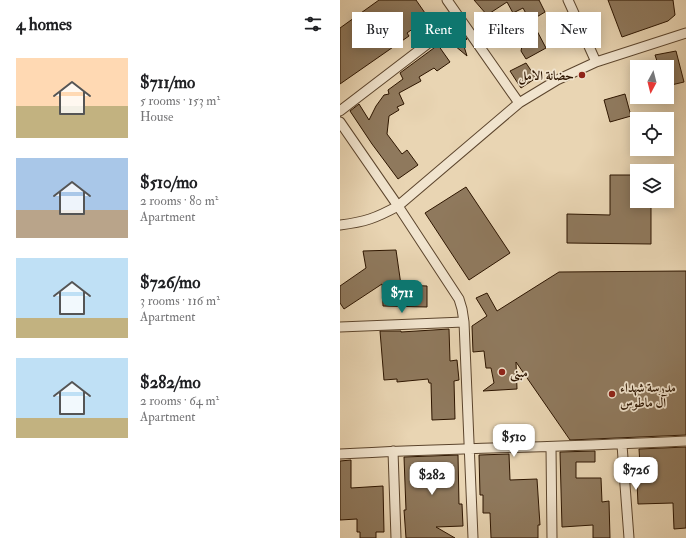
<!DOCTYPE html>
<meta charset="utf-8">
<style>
body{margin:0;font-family:"IM FELL Double Pica",Amiri,serif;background:#f2f2f2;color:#202124;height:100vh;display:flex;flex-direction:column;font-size:15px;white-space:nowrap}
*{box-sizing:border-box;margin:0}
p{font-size:13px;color:#757577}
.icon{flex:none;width:22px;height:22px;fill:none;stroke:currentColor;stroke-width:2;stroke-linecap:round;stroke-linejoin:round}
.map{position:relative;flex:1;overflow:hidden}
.panel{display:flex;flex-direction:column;background:#fff;width:340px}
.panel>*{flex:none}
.hud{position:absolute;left:12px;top:12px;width:274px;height:36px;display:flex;gap:8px}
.needle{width:26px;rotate:187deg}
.tools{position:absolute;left:290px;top:60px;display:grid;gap:8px}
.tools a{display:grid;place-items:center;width:44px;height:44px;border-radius:0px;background:#fff;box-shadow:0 2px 10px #0003;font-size:20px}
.price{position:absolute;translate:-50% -34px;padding:0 9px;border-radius:8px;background:#fff;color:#222;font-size:13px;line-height:26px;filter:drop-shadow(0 1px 2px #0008)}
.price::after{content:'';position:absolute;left:50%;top:24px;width:12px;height:9px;margin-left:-6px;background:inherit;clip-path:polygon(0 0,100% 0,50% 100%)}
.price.selected{background:#0f766e;color:#fff}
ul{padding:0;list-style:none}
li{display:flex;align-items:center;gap:12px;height:100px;padding:0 16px}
li span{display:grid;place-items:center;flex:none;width:112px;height:80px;border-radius:0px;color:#555}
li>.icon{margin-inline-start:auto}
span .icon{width:48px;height:48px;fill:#fffc;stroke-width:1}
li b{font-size:17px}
h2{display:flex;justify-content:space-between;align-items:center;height:48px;padding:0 16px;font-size:17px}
.pill{padding:0 14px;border-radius:0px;background:#fff;box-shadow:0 2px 10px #0003;font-size:14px;line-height:36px}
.pill.selected{background:#0f766e;color:#fff}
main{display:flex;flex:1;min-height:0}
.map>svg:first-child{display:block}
.building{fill:#8f795d;stroke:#2d1500}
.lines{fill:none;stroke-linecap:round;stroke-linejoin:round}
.street-casing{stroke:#5c452d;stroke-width:11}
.street{stroke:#f1e4ce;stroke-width:9}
.poi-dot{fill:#8f2418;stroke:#f1e4ce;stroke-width:1.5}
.labels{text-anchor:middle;stroke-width:3.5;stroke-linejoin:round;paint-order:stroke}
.poi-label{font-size:13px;font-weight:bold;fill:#2d1500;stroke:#f1e4ce;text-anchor:start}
</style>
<main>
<section class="panel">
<h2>4 homes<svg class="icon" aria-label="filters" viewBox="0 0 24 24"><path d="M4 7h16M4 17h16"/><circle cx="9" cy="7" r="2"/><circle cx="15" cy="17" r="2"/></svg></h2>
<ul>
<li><span style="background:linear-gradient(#ffd9b3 60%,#c2b280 0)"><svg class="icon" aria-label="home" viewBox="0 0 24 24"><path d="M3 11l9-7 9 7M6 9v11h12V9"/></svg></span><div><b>$711/mo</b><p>5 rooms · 153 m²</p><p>House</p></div></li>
<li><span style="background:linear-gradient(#a9c7e8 65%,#b9a48a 0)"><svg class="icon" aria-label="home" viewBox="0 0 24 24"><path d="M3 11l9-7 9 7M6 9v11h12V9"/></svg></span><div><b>$510/mo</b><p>2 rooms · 80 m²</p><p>Apartment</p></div></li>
<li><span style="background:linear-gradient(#bfe0f5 75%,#c2b280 0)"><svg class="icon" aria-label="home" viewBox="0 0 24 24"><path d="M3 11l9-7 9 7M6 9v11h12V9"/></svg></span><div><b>$726/mo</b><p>3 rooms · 116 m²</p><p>Apartment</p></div></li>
<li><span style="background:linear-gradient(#bfe0f5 75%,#c2b280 0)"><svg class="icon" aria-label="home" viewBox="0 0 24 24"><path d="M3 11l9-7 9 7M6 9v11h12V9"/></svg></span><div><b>$282/mo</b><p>2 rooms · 64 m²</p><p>Apartment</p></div></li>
</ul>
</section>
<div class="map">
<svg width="346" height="538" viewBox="0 0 346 538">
<rect width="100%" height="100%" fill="#e9d5b3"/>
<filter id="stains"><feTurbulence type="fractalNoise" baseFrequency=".005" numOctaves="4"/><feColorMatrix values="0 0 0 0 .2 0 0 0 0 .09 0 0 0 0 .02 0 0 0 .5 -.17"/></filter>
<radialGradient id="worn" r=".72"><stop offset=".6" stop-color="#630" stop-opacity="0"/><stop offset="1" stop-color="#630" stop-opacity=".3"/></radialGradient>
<!-- building -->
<path class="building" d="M39,0H76L85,13L78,19L81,23L67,33L69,36L0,84V28Z
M134,0H199L205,12L190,21L183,8L173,13L167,2L147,15Z
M268,0H333L335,15L328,21L282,37Z
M196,29L206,48L186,59L181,51L182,46L178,38Z
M121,31L127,39L123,43L127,56L108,40Z
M98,45L110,62L97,71L94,68L79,77L81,81L59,93L64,104L57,107L59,110L49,116L47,134L62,154L67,150L78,165L58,179L32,144L10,111L19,104L29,120L36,106L44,95L49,94L48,90L63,79L60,73Z
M336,51L344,82L327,86V67H319L315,55Z
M186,63L196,78L181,88L170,71Z
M285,94L291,116L270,122L264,100Z
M270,175H297V201H311V244L227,243V214L270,215Z
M126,187L170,253L129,280L85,213Z
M56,250L61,285L87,286V307L43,306L42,284L4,309L0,303V286L26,268L23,251Z
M346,271V435L230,440L176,362L177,389L143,391L154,383L151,368H146L144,351L133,352L132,326L147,316L136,298L147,293L157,311L219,272Z
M109,329L110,361L117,360L119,380L114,381L115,419L92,420L91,383H89L88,379L57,382V379L44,380L40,331H61V332Z
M346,447V528L334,529L333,503L298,504L297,482H301L299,449Z
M255,451V462H236V478H261L262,502L269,501L270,538H253V525L222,527L220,452Z
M169,454L170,480L197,479L200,525H198V538H151L150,513H143V495H140L139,455Z
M118,455L119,504H122L123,526L96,527L115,538H66L64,510H66L64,457Z
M11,460V488L43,486L44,532H36V538H20V532H17V519L0,520V461Z"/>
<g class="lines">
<defs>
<path id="street" d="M107,0L179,103
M228,0L256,62
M0,111L120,19
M0,122L58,206L119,299L122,309L124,322L133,538
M0,225C25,222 36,218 58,206L179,103L217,80L256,62L346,33
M0,327L124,322
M282,445L289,538
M211,447L212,538
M53,451L56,538
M0,454C115,448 231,447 346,441"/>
</defs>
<!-- street casing -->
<use href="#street" class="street-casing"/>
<!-- street -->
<use href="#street" class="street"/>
</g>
<!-- markers -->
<g class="poi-dot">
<circle cx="242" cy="75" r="4"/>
<circle cx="162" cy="372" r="4"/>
<circle cx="272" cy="394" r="4"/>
</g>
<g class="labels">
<!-- poi labels -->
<g class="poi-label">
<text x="234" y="80" text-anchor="end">حضانة الامل</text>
<text x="170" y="377">مبنى</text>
<text x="280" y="392">مدرسة شهداء<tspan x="280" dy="15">آل ماطوس</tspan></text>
</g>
</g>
<rect width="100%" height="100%" filter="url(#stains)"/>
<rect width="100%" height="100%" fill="url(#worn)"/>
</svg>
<div class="tools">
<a><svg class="needle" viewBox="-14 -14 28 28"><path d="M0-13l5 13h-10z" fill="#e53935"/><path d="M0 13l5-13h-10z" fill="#757577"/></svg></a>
<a><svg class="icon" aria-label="locate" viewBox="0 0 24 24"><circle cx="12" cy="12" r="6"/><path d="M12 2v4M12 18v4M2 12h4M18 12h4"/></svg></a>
<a><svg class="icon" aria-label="layers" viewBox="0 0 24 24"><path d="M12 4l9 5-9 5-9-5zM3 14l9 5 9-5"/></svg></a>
</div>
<b class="price selected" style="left:62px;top:314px">$711</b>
<b class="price" style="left:174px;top:458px">$510</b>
<b class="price" style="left:296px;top:491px">$726</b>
<b class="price" style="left:92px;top:496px">$282</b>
<div class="hud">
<a class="pill">Buy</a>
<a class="pill selected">Rent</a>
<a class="pill">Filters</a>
<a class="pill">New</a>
</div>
</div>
</main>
